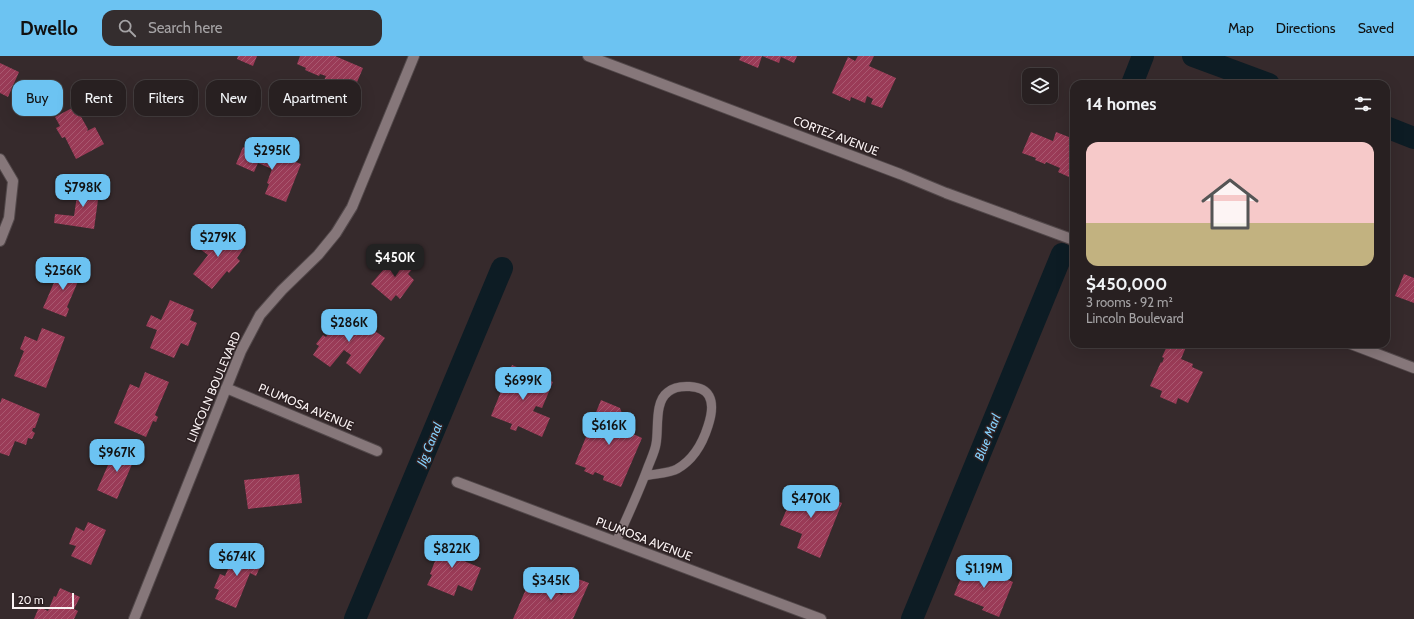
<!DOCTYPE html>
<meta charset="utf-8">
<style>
body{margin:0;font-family:Cabin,sans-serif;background:#342d2e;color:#f1f3f6;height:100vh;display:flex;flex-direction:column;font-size:15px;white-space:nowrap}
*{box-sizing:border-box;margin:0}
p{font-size:13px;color:#a5a3a5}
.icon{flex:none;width:22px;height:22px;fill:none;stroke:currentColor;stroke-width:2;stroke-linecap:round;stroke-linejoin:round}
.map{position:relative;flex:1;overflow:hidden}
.details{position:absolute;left:1070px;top:24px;width:320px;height:268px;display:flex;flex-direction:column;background:#282021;border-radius:12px;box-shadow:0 4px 16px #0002,0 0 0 1px #443e3f}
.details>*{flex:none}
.top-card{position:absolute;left:12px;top:24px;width:380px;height:36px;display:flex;gap:8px}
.controls{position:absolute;left:1022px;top:12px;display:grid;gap:8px}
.controls a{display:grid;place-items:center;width:36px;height:36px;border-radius:8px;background:#282021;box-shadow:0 4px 16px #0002,0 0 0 1px #443e3f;font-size:20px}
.scale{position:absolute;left:12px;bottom:10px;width:62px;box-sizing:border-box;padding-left:4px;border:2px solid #faf2f3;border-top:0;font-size:11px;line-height:14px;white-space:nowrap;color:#faf2f3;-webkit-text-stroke:3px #2c2022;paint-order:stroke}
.price{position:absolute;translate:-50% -34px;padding:0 9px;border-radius:8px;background:#6cc3f2;color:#111;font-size:13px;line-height:26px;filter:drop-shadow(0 1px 2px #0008)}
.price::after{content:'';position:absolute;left:50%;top:24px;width:12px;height:9px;margin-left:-6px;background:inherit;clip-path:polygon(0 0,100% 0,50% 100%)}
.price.current{background:#222;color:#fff}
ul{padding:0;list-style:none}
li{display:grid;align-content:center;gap:8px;height:212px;padding:0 16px}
li span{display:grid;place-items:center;height:124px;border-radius:12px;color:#555}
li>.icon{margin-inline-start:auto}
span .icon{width:72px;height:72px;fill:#fffc;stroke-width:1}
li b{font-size:17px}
h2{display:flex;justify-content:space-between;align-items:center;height:48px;padding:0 16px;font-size:17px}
.chip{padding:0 14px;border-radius:12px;background:#282021;box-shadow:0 4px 16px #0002,0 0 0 1px #443e3f;font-size:14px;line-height:36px}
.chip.current{background:#6cc3f2;color:#111}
header{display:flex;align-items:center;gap:24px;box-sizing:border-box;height:56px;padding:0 20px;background:#6cc3f2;color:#111}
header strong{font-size:19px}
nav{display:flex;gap:22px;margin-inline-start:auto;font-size:14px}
.search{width:280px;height:36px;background:#342d2e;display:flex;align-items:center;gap:10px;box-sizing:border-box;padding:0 14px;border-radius:12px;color:#a5a3a5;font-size:15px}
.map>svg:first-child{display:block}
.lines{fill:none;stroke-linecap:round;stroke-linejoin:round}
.canal{stroke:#0d1c24;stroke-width:22}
.building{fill:url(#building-hatch)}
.service-casing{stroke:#52484a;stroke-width:10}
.minor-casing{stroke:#52484a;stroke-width:12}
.service{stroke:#86777a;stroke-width:9}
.minor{stroke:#86777a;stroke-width:10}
.labels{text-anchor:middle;stroke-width:3;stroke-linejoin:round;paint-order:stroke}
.street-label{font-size:12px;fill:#faf2f3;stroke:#2c2022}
.water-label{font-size:13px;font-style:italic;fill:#84cef9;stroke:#2c2022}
</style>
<header>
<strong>Dwello</strong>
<div class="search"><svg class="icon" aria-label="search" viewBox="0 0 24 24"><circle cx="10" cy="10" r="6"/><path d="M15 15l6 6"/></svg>Search here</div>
<nav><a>Map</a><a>Directions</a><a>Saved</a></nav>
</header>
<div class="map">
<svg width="1414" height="563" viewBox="0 0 1414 563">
<defs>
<pattern id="building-hatch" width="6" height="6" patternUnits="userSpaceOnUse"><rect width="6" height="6" fill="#9a3b57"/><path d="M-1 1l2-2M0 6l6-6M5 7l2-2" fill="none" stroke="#a95870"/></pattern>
</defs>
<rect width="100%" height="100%" fill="#362a2c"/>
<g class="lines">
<!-- canal -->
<path class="canal" d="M1193,0L1269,28
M1132,28L1143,0
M1386,71L1414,82
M355,563L502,212
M912,563L1062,198"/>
</g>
<!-- building -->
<path class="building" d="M238,0H257L253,10L237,3Z
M300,0H335L363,12L355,31L345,27L340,41L320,33L326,20L320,18L319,20L305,14L306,12L297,8Z
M741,0H797L794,7L781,1L779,7L762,0L758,12L739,4Z
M858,0H874L869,10L896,22L882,52L871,48L873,43L867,40L865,47L851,41L850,45L832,37L848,1L855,5Z
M0,7L19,16L8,41L0,37Z
M74,51L79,60L80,59L88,73L87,75L95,71L104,88L76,103L65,81L62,82L56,72L60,70L55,61Z
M1031,76L1053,85L1056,76L1074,83V109L1069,121L1058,116L1060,112L1046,106L1045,108L1035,104L1036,102L1022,97Z
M243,91L261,98L263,93L301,108L286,146L265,138L269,128L267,127L272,113L258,107L254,116L236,108Z
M79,126L100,129L94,173L54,167L55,158L74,160Z
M217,171L244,192L237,202L240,205L229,217L227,215L212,233L193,218L208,199L200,193Z
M398,197L414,211L408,218L414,224L400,243L396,239L391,245L371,228Z
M62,208L82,216L67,251L69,253L66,261L43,252Z
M1404,218L1414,222V247L1395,240Z
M170,244L194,254L190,264L197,267L188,290L181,287L174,302L150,292L157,274L146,270L151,259L161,264Z
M344,255L356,262V264L361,268L362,266L385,282L360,318L346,307L351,299L344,294L330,311L313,299L319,290L316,288L323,279L326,281Z
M42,272L65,281L46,332L14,320L24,295L20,293L25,280L37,285Z
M1168,288H1179L1186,291L1181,303L1193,308L1192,311L1203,316L1188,347L1178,342L1176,348L1160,341L1162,335L1150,330L1161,306L1162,307L1164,302L1162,301Z
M512,309L553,326L542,352L536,350L533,355L550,362L542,381L518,370L516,375L510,373L512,368L491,360Z
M145,316L169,326L155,359L158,361L156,366L153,365L146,381L114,367L130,328L139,332Z
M2,342L40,358L35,372H33L32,375L35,377L32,383L28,382L26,389L15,385L9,400L0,397V347Z
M601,344L620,352L629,376L642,382L621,431L603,424L604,420L595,416L593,419L584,415L586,412L575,408Z
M116,391L136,399L117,443L97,434Z
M299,418L302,447L248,453L244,424Z
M797,429L842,447L820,502L797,492L802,478L780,469Z
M88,466L106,474L91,509L71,500L76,490L69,488L76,471L84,475Z
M445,479L463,486L457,502L481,512L472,535L458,529L454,540L427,529L432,519L430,518Z
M237,492L263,504L256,520L250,517L236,552L215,543L219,534L214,532L220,518L225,520Z
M967,507L1013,526L999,561L982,554L984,551L954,539Z
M570,520L589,527L573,563H513L529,526L548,532L550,527L556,530L554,535L562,539Z
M60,532L80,541L74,553L78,555L74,563H34L39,551L48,555L54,540L56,541Z"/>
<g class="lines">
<defs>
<path id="service" d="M616,486C627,461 639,436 648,411C651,403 655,395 656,388C659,373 654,346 668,336C677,328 703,328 709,340C714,349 711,361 708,370C703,386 693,404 677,413C671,417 653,418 645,420"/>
<path id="minor" d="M588,0L900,118L946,137L1074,184
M0,103L13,125L9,162L0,185
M1351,288L1414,312
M226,332L377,395
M457,426L821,563
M134,563L241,295L260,259L282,234L318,199L336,177L352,151L414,0"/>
</defs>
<!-- service casing -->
<use href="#service" class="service-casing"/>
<!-- minor casing -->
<use href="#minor" class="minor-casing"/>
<!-- service -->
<use href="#service" class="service"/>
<!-- minor -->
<use href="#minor" class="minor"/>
</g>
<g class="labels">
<!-- street labels -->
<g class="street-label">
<text transform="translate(836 80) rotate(21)" y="4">CORTEZ AVENUE</text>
<text transform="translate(214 331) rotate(-67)" y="4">LINCOLN BOULEVARD</text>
<text transform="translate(306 351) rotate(23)" y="4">PLUMOSA AVENUE</text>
<text transform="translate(644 483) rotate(21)" y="4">PLUMOSA AVENUE</text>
</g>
<!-- water labels -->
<g class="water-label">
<text transform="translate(987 381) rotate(-68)" y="5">Blue Marl</text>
<text transform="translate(429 388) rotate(-67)" y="5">Jig Canal</text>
</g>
</g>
</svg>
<div class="controls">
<a><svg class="icon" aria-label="layers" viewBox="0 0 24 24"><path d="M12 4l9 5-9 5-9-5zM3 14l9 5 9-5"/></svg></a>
</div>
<div class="scale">20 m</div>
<b class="price" style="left:272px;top:115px">$295K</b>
<b class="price" style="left:83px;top:152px">$798K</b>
<b class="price" style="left:218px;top:202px">$279K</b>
<b class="price current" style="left:395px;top:222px">$450K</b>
<b class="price" style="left:63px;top:235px">$256K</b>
<b class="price" style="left:349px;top:287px">$286K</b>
<b class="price" style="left:523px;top:345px">$699K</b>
<b class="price" style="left:609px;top:390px">$616K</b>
<b class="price" style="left:117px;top:417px">$967K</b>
<b class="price" style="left:811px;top:463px">$470K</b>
<b class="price" style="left:452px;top:513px">$822K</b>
<b class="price" style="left:237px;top:521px">$674K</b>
<b class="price" style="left:984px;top:533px">$1.19M</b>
<b class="price" style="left:551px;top:545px">$345K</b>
<div class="top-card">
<a class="chip current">Buy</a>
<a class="chip">Rent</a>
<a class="chip">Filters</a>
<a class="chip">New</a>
<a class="chip">Apartment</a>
</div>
<section class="details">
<h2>14 homes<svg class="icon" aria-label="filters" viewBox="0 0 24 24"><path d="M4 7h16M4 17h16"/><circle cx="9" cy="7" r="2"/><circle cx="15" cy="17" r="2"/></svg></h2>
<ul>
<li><span style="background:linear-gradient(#f6c9c9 65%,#c2b280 0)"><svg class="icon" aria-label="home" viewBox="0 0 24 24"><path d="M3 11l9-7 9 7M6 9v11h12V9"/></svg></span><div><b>$450,000</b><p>3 rooms · 92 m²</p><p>Lincoln Boulevard</p></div></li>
</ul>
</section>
</div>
